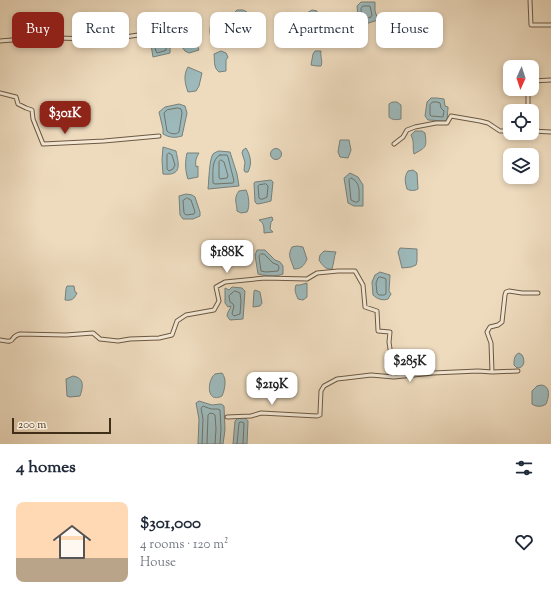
<!DOCTYPE html>
<meta charset="utf-8">
<style>
body{margin:0;font-family:"Sorts Mill Goudy",serif;background:#f6f6f7;color:#1f2937;height:100vh;display:flex;flex-direction:column;font-size:15px;white-space:nowrap}
*{box-sizing:border-box;margin:0}
p{font-size:13px;color:#747a83}
.icon{flex:none;width:22px;height:22px;fill:none;stroke:currentColor;stroke-width:2;stroke-linecap:round;stroke-linejoin:round}
.map{position:relative;height:444px;overflow:hidden}
.sheet{display:flex;flex-direction:column;background:#fff;flex:1}
.sheet>*{flex:none}
.top-card{position:absolute;left:12px;top:12px;width:527px;height:36px;display:flex;gap:8px}
.needle{width:26px;rotate:183deg}
.tools{position:absolute;left:503px;top:60px;display:grid;gap:8px}
.tools a{display:grid;place-items:center;width:36px;height:36px;border-radius:8px;background:#fff;box-shadow:0 2px 6px #0003;font-size:20px}
.scale{position:absolute;left:12px;bottom:10px;width:99px;box-sizing:border-box;padding-left:4px;border:2px solid #412e19;border-top:0;font-size:11px;line-height:14px;white-space:nowrap;color:#412e19;-webkit-text-stroke:3px #f4e8d5;paint-order:stroke}
.price{position:absolute;translate:-50% -34px;padding:0 9px;border-radius:8px;background:#fff;color:#222;font-size:13px;line-height:26px;filter:drop-shadow(0 1px 2px #0008)}
.price::after{content:'';position:absolute;left:50%;top:24px;width:12px;height:9px;margin-left:-6px;background:inherit;clip-path:polygon(0 0,100% 0,50% 100%)}
.price.on{background:#8f2418;color:#fff}
ul{padding:0;list-style:none}
li{display:flex;align-items:center;gap:12px;height:100px;padding:0 16px}
li+li{border-top:1px solid #e0e1e3}
li span{display:grid;place-items:center;flex:none;width:112px;height:80px;border-radius:8px;color:#555}
li>.icon{margin-inline-start:auto}
span .icon{width:48px;height:48px;fill:#fffc;stroke-width:1}
li b{font-size:17px}
h2{display:flex;justify-content:space-between;align-items:center;height:48px;padding:0 16px;font-size:17px}
.tag{padding:0 14px;border-radius:8px;background:#fff;box-shadow:0 2px 6px #0003;font-size:14px;line-height:36px}
.tag.on{background:#8f2418;color:#fff}
.map>svg:first-child{display:block}
.water{fill:#9db9bb;stroke:#78817a}
.lines{fill:none;stroke-linecap:round;stroke-linejoin:round}
.shore{stroke:#6f746a;stroke-width:1}
.minor-casing{stroke:#6c5942;stroke-width:5}
.minor{stroke:#f4e8d5;stroke-width:3}
</style>
<div class="map">
<svg width="551" height="444" viewBox="0 0 551 444">
<rect width="100%" height="100%" fill="#eedbbe"/>
<filter id="stains"><feTurbulence type="fractalNoise" baseFrequency=".005" numOctaves="4"/><feColorMatrix values="0 0 0 0 .2 0 0 0 0 .09 0 0 0 0 .02 0 0 0 .5 -.17"/></filter>
<radialGradient id="worn" r=".72"><stop offset=".6" stop-color="#630" stop-opacity="0"/><stop offset="1" stop-color="#630" stop-opacity=".3"/></radialGradient>
<!-- water -->
<path class="water" d="M361,2H375V11L378,20L359,26L357,6Z
M237,10H243L247,12V14L245,16L247,18L244,23L240,24L236,22L234,17L235,12Z
M312,10L317,11V15L319,20V27L317,29L310,28L308,23L307,13Z
M216,20L218,22L220,27L224,26L226,30L224,32L227,34L211,37C209,31 210,26 212,21Z
M167,25C172,35 170,43 170,53L153,57L150,39V31L152,29Z
M189,29L198,31C199,38 196,44 199,50L189,53L185,51L182,47L183,42L181,31Z
M221,51L226,53L228,57L226,60V71L219,72C213,67 215,61 214,54Z
M315,51H321C320,56 323,61 321,66H317L311,65L313,54Z
M188,67L202,73L199,86L196,91L188,92C185,84 183,75 188,67Z
M431,98H437L444,99L445,106L448,107V108L447,120L444,121L428,120L425,116L427,102Z
M392,102H397L401,105V119C396,120 392,120 389,117V104Z
M179,104L185,106L187,113L182,136C175,138 170,138 163,134V129L159,112L165,107Z
M415,131H422L425,133C427,148 426,147 414,154C412,147 415,143 411,135Z
M340,140H349L351,150L348,158L340,157L338,152Z
M163,147L176,151C179,165 182,176 163,174L162,160Z
M246,148C251,156 252,164 248,172H245L244,170L245,162L242,153L243,150Z
M270.5 154a5.5 5.5 0 1 1 11 0a5.5 5.5 0 1 1-11 0Z
M219,151L230,152L237,174L239,186L208,189C209,181 209,160 213,154C214,153 218,151 219,151Z
M187,153H199C196,158 195,161 196,167L198,166V177L188,179C185,171 185,161 187,153Z
M413,170L417,173L418,189C414,191 411,191 407,189C405,182 404,177 408,171Z
M350,173L358,177L363,185V206H354L348,203L344,178Z
M271,180L273,182L271,201L263,203L257,204L255,202L254,183L255,182Z
M246,190C249,196 250,207 247,212L241,213L237,211C237,203 233,199 239,191Z
M186,194L192,195L195,197L200,212V216L193,219H183L180,215L179,196Z
M272,217L273,220L271,222L270,229L273,232L264,233C264,227 264,223 259,220Z
M297,246L303,247L307,259C304,266 301,269 294,269C291,259 287,256 292,247Z
M400,248L417,249V261L416,265L411,267L402,268L398,252Z
M257,250H265L275,260L280,262L283,266V274C275,277 266,276 258,274L255,255Z
M324,251L336,252C334,256 334,263 332,269C326,270 322,265 319,260L320,255Z
M380,272L390,275L389,291L391,294L388,299C383,301 377,299 373,295L372,282L375,275Z
M307,283V297L303,300L298,299C296,294 294,291 296,285H300Z
M67,286H74L75,292L77,293C74,299 72,301 65,300L66,289Z
M232,287L242,288L245,291L243,319L230,320L227,316C227,312 230,310 231,306L228,307L225,303V288L229,290Z
M255,290L260,292L262,303L260,306L253,307L254,291Z
M519,353L522,355C525,360 525,368 517,368L514,365C514,360 514,355 519,353Z
M222,373C227,379 225,389 222,396C206,404 207,380 215,374Z
M73,376C85,378 83,387 80,396L70,397L67,396L66,379Z
M541,385C551,386 549,397 546,404C542,407 536,407 532,404V391L537,386Z
M199,401L212,405L221,404L224,406L225,430L223,444H198L199,419L196,403Z
M238,418C242,418 246,417 248,421L247,444H233L235,421Z"/>
<g class="lines">
<!-- shore -->
<path class="shore" d="M363,6H370L372,15L371,17L364,19H362L361,9Z
M164,30C169,35 166,44 166,50L164,51L157,53C154,48 154,40 154,34L155,33Z
M433,102H437L440,103L441,108L444,111L443,117L431,116L430,115V105Z
M178,108L181,109L182,113L179,132C176,135 170,134 167,131L164,113L167,110Z
M169,153L172,155L175,165L173,169L169,171L167,169V155Z
M220,155H227L228,157L234,181L233,183L215,184L213,183C213,174 211,159 220,155Z
M221,160L224,162L228,176L227,178L220,179L219,177V162Z
M351,178C361,182 359,192 359,201L357,202H355L351,200L349,180Z
M266,184L268,186L267,197L263,199H260L259,198L258,186L259,185Z
M187,198L191,200L195,212L194,214L186,215L184,213L183,201Z
M261,254H264L273,263L278,265L279,267L278,271L266,272L261,271L259,256Z
M380,277L384,278L386,279V294L384,295H379L377,293L376,283L378,278Z
M235,291L240,293L241,301L240,314L234,316L232,314L234,306L233,304L230,302L229,296Z
M202,444L203,419L201,408L203,406L211,409H218L220,410L221,429L220,444
M207,444L208,415L210,413L214,414L215,415L216,429L215,444
M237,444L239,423L240,422H242L244,423L243,444"/>
<defs>
<path id="minor" d="M530,0L531,25H551
M0,41C14,40 29,38 43,38C74,38 107,41 138,35
M532,81L551,80
M0,93L16,97L18,104L26,108L32,110L33,119L43,144L104,141L159,136
M528,111V89
M532,131L551,132
M394,144L403,137L407,130L415,127L436,123H447L451,116L480,121L488,123L500,131H510
M0,340C18,344 8,337 20,334L66,335L93,333L100,339L118,341L130,339L159,338L172,335L177,321L186,315L214,310L219,301L216,287L225,282L265,278L307,279L317,273L338,271H355L363,285L365,307L377,311L378,331L390,332L389,342L394,377
M492,372L491,343L487,332L490,327L498,325L502,322L505,295L506,292L509,291L522,293H538
M227,417L251,416L261,413L317,416L320,415V413L321,391L324,386L337,379L346,378L371,375L394,377L433,373L478,371L492,372L518,371"/>
</defs>
<!-- minor casing -->
<use href="#minor" class="minor-casing"/>
<!-- minor -->
<use href="#minor" class="minor"/>
</g>
<rect width="100%" height="100%" filter="url(#stains)"/>
<rect width="100%" height="100%" fill="url(#worn)"/>
</svg>
<div class="tools">
<a><svg class="needle" viewBox="-14 -14 28 28"><path d="M0-13l5 13h-10z" fill="#e53935"/><path d="M0 13l5-13h-10z" fill="#747a83"/></svg></a>
<a><svg class="icon" aria-label="locate" viewBox="0 0 24 24"><circle cx="12" cy="12" r="6"/><path d="M12 2v4M12 18v4M2 12h4M18 12h4"/></svg></a>
<a><svg class="icon" aria-label="layers" viewBox="0 0 24 24"><path d="M12 4l9 5-9 5-9-5zM3 14l9 5 9-5"/></svg></a>
</div>
<div class="scale">200 m</div>
<b class="price on" style="left:65px;top:135px">$301K</b>
<b class="price" style="left:227px;top:274px">$188K</b>
<b class="price" style="left:410px;top:383px">$285K</b>
<b class="price" style="left:272px;top:406px">$219K</b>
<div class="top-card">
<a class="tag on">Buy</a>
<a class="tag">Rent</a>
<a class="tag">Filters</a>
<a class="tag">New</a>
<a class="tag">Apartment</a>
<a class="tag">House</a>
</div>
</div>
<section class="sheet">
<h2>4 homes<svg class="icon" aria-label="filters" viewBox="0 0 24 24"><path d="M4 7h16M4 17h16"/><circle cx="9" cy="7" r="2"/><circle cx="15" cy="17" r="2"/></svg></h2>
<ul>
<li><span style="background:linear-gradient(#ffd9b3 70%,#b9a48a 0)"><svg class="icon" aria-label="home" viewBox="0 0 24 24"><path d="M3 11l9-7 9 7M6 9v11h12V9"/></svg></span><div><b>$301,000</b><p>4 rooms · 120 m²</p><p>House</p></div><svg class="icon" aria-label="heart" viewBox="0 0 24 24"><path d="M12 20l-8-8c-3-5 5-10 8-4 3-6 11-1 8 4z"/></svg></li>
</ul>
</section>
